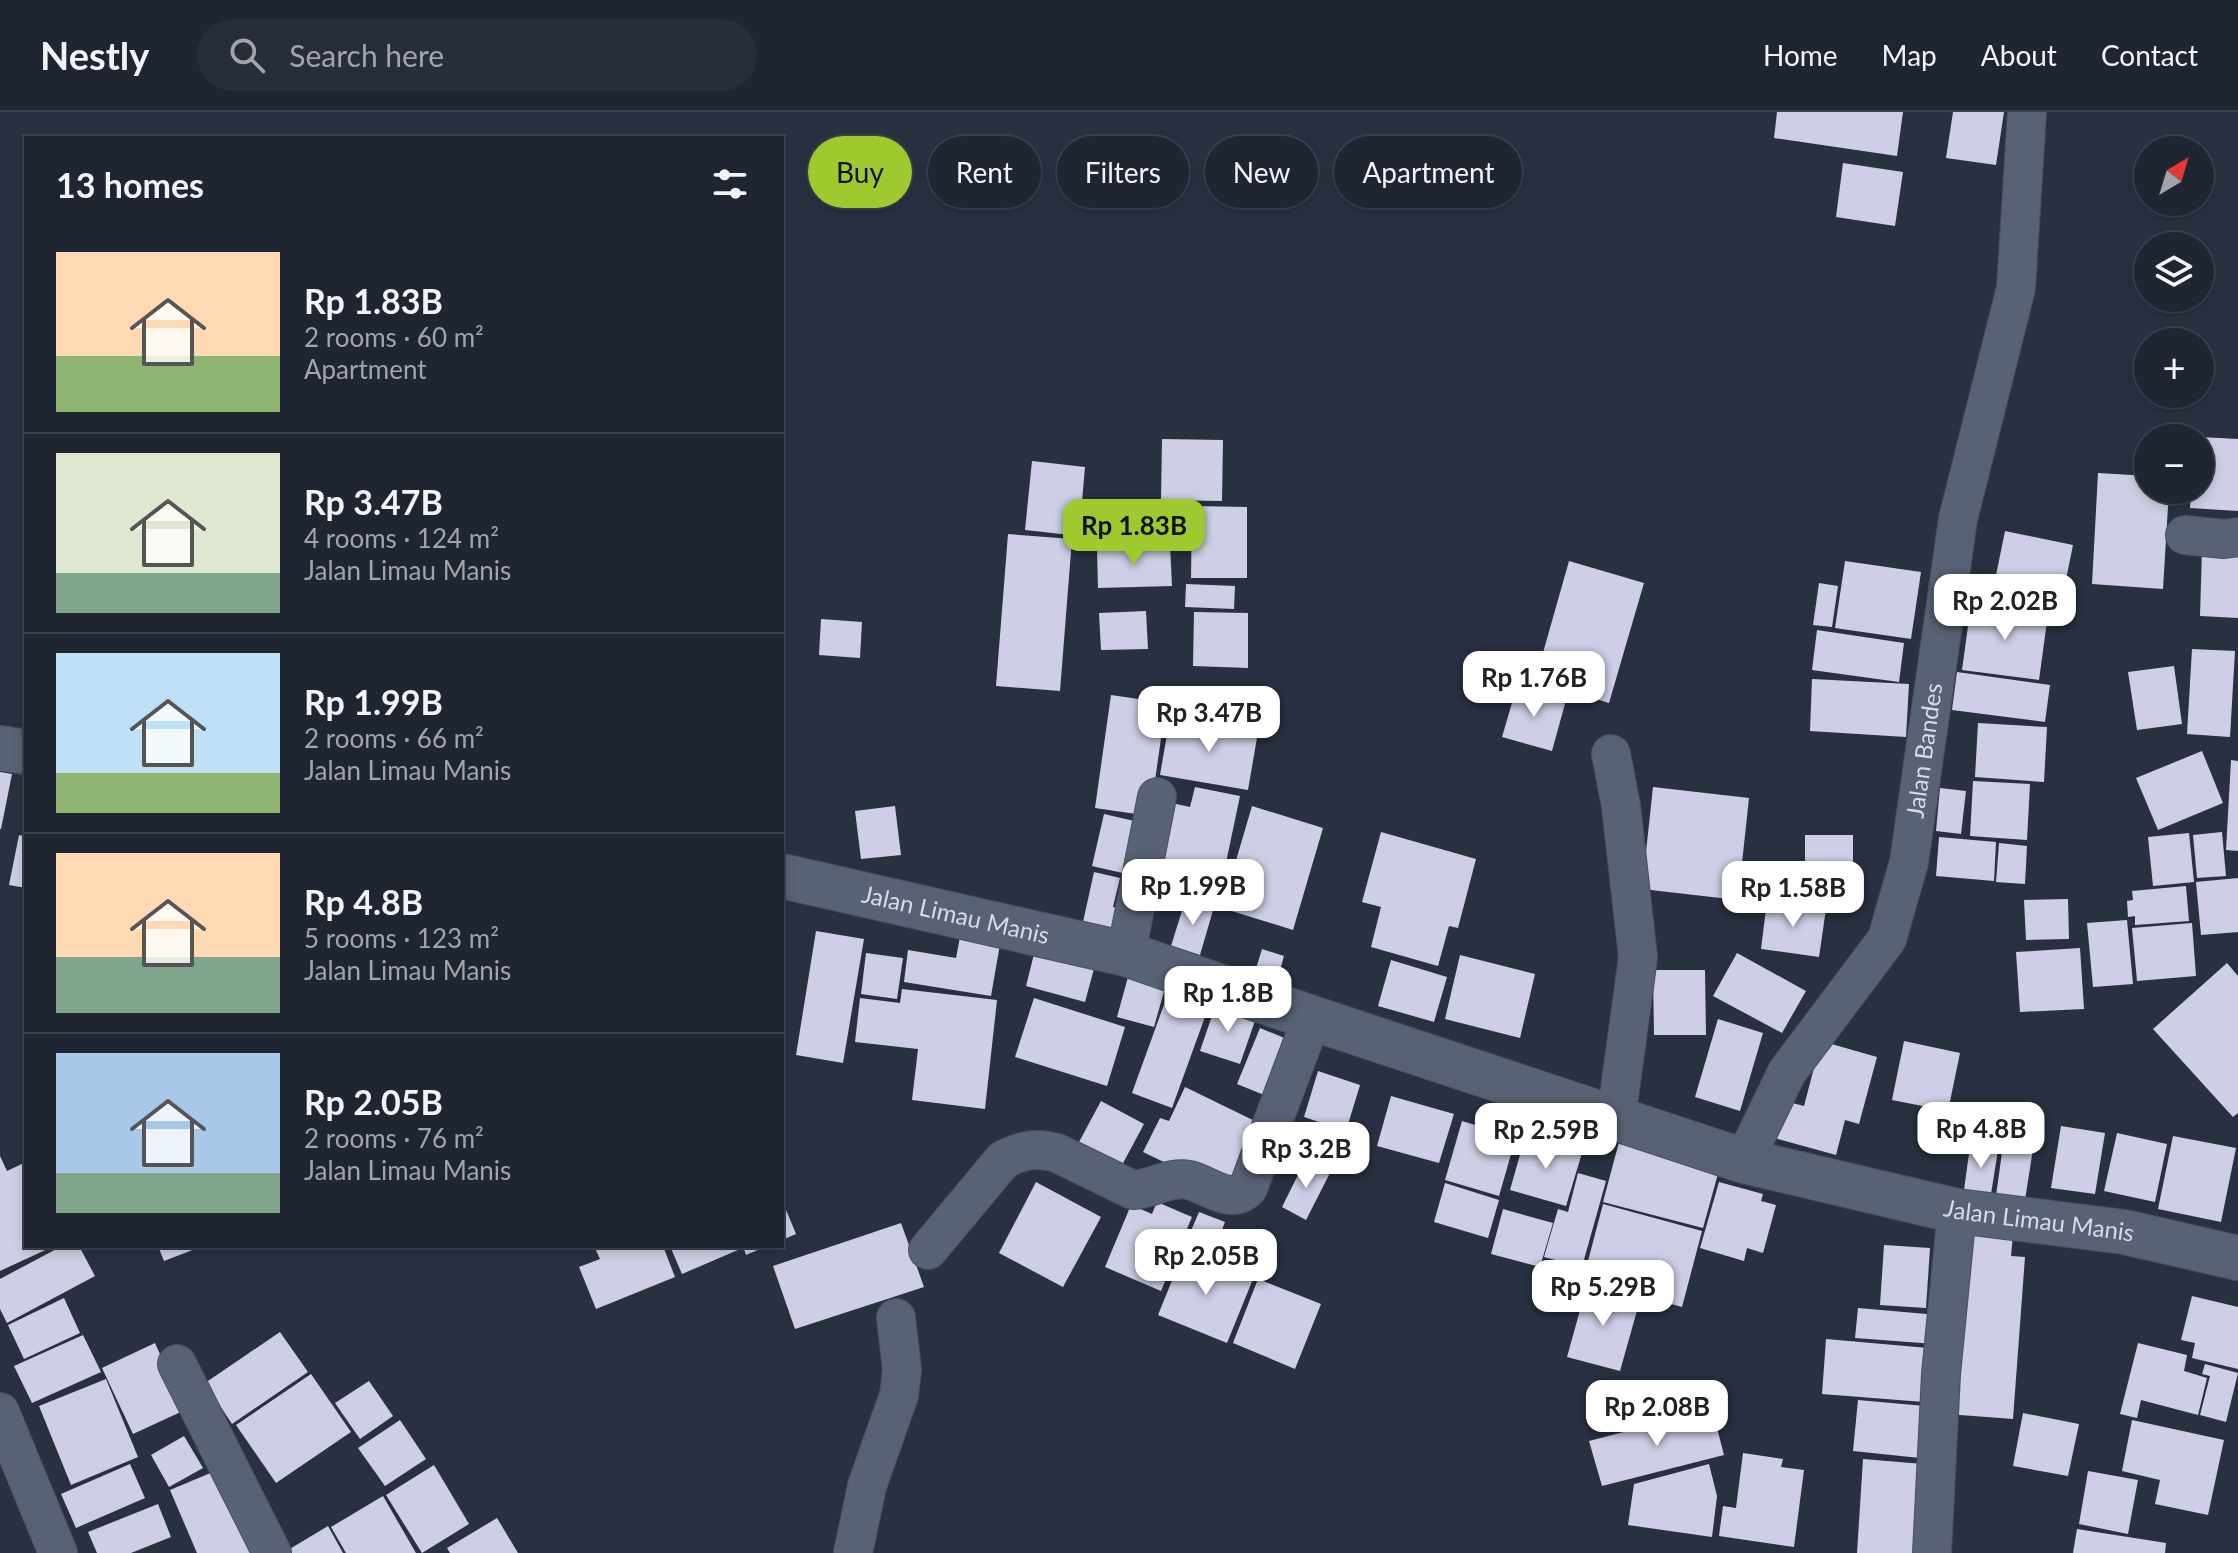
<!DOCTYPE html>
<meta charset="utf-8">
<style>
body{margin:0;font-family:Lato,sans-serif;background:#272d39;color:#f1f3f6;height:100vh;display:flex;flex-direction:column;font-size:30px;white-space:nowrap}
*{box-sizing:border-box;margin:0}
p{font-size:26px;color:#a1a5ab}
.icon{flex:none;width:44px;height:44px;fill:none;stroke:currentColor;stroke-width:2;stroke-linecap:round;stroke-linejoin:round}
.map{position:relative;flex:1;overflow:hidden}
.sheet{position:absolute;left:24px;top:24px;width:760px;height:1112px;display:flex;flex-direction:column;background:#1f2531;border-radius:0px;box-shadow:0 4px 12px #0003,0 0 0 2px #3c424d}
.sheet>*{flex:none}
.banner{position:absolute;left:808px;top:24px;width:760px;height:72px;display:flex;gap:16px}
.needle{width:52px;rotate:38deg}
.fabs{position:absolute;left:2134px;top:24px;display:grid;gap:16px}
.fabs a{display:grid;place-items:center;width:80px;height:80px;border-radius:50%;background:#1f2531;box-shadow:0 4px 12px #0003,0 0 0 2px #3c424d;font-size:40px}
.price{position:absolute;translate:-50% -68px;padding:0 18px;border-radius:16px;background:#fff;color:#222;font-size:26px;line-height:52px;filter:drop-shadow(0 2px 4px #0008)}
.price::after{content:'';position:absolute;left:50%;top:48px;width:24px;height:18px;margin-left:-12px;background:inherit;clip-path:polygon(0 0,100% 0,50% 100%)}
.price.selected{background:#9eca2f;color:#111}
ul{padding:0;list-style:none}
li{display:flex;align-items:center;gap:24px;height:200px;padding:0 32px}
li+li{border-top:2px solid #3c424d}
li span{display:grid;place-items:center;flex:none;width:224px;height:160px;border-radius:0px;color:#555}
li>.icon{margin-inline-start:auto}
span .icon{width:96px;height:96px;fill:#fffc;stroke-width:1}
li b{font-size:34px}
h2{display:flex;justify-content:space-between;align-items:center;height:96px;padding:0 32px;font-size:34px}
.chip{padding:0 28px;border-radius:36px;background:#1f2531;box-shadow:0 4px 12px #0003,0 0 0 2px #3c424d;font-size:28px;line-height:72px}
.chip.selected{background:#9eca2f;color:#111}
header{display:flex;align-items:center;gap:48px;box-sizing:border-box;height:112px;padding:0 40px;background:#1f2531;border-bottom:2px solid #3c424d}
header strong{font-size:38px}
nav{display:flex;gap:44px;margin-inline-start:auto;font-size:28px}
.search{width:560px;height:72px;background:#272d39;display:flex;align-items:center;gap:20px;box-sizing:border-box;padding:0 28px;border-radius:44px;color:#a1a5ab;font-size:30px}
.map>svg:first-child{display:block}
.building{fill:#cecfe6}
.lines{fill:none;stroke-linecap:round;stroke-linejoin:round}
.minor-casing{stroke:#494f5d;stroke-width:40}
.tertiary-casing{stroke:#494f5d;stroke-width:46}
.minor{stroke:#596174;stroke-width:38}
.tertiary{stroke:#596174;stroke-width:44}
.labels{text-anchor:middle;stroke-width:8;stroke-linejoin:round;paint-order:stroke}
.street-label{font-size:24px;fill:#d6dbe6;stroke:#1f2737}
</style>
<header>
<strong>Nestly</strong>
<div class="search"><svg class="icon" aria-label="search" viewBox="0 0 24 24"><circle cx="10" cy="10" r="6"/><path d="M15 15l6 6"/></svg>Search here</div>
<nav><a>Home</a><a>Map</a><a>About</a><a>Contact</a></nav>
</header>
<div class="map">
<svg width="2238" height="1441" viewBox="0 0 2238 1441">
<rect width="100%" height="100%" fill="#293141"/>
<!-- building -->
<path class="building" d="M1777,0H1903L1897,44L1774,26Z
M1953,0H2004L1996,53L1946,46Z
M1843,51L1903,60L1895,114L1836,105Z
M2200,325L2238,327V399L2190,396L2191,378H2200Z
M1162,327L1223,328L1222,389L1161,388Z
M1032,349L1085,355L1079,424L1025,418Z
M2098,361L2148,364V378H2169L2163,477L2092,472Z
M1192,394L1247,395V466H1191Z
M2005,419L2073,433L2061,492L1993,478Z
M1008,422L1072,427L1060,579L996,574Z
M1170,433L1172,474L1098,476L1097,436Z
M2202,437L2238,439V506L2200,504Z
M1569,449L1644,471L1609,591L1535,569Z
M1845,449L1921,460L1911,527L1835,516Z
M1819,471L1838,474L1832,515L1813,513Z
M1186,472L1235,474L1234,497L1185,495Z
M1971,492L2048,502L2039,568L1962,558Z
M1146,499L1148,537L1101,538L1099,501Z
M1194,500L1248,501V556L1193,554Z
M821,507L862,510L860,546L819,543Z
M1817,518L1904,531L1899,570L1812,558Z
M2192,537L2235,539L2230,625L2187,622Z
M2174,554L2182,612L2137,618L2128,560Z
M1957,560L2050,573L2045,610L1952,598Z
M1812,567L1909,572L1906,625L1810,619Z
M1517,574L1566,588L1552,639L1502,625Z
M1111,583L1166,591L1150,704L1095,696Z
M1170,605L1258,620L1248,678L1160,663Z
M1978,611L2047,615L2044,670L1975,665Z
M2202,639L2223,691L2158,718L2136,666Z
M2231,648L2238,649V739L2226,738Z
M0,660L12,662L1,717H0Z
M1973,669L2030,672L2027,728L1970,724Z
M1195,675L1240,684L1219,784L1174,774L1178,751L1155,746L1167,690L1190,695Z
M1653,675L1749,686L1738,788L1642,777Z
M1940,676L1966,679L1961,722L1936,719Z
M895,694L901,743L861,747L855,699Z
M1252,694L1323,716L1293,818L1222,796Z
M1104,702L1143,711L1131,763L1092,754Z
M1381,720L1476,747L1458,816L1449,814L1438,854L1371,835L1381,795L1362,790Z
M2222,720L2226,764L2197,766L2193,723Z
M2189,721L2194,770L2153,774L2148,725Z
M19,723L26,725V776L9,773Z
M1805,723H1853V783H1805Z
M1939,725L1996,730L1994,769L1936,764Z
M1999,731L2027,734L2025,772L1996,770Z
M1094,760L1120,766L1113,795L1127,798L1121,819L1083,810Z
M2238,766V820L2201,823L2196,770Z
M2186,774L2189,809L2135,813V804L2128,805L2127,789L2133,788L2132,779Z
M1186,786L1214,795L1200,843L1171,834Z
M2068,787L2069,827L2026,828L2024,788Z
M1767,789L1826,797L1819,845L1761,837Z
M2127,808L2133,872L2093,875L2087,811Z
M2192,811L2196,864L2137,869L2132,816Z
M816,819L864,827L843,951L796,943Z
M960,825L1000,832L991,884L904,870L908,838L956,846Z
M2080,836L2084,897L2020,900L2016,840Z
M1262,837L1284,844L1277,869L1254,863Z
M1035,838L1095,853L1085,890L1026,874Z
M866,841L903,846L897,887L861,882Z
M1737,841L1806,879L1782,921L1713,884Z
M1460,843L1535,862L1520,926L1445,907Z
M1391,848L1447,865L1434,910L1378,894Z
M2227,851L2238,864V1001L2233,1005L2153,917Z
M1653,858H1705L1706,923H1654Z
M1128,865L1165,876L1154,915L1117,905Z
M1170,876L1210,891L1172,996L1132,981Z
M902,877L997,888L985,997L912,988L918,937L855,930L860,886L900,891Z
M1034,886L1125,915L1107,974L1015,945Z
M1216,892L1256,906L1240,952L1200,939Z
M1718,907L1763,921L1740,999L1695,985Z
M1260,916L1299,932L1276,988L1237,972Z
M1821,929L1877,945L1859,1012L1845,1008L1836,1043L1771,1025L1781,988L1804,994Z
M1904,929L1960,941L1948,999L1892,988Z
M1318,959L1360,973L1346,1019L1304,1005Z
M1185,975L1261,1012L1228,1081L1143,1040L1160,1006L1169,1009Z
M1391,984L1454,1002L1439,1051L1377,1034Z
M1101,989L1144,1012L1114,1068L1071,1045Z
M1462,1009L1516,1025L1499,1084L1445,1068Z
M2061,1014L2105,1021L2095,1082L2051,1076Z
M2117,1021L2167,1032L2155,1090L2104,1079Z
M2173,1024L2236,1036L2221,1110L2158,1097Z
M1525,1025L1582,1041L1566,1094L1510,1078Z
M1619,1030L1719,1058L1703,1116L1603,1090Z
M2003,1033L2033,1037L2025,1088L1996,1084Z
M1970,1034L1998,1038L1991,1082L1964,1078Z
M0,1044L7,1059L26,1050V1134H54L0,1159Z
M1305,1049L1330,1061L1306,1108L1282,1095Z
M1578,1061L1606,1069L1582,1155L1544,1145L1558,1097L1568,1100Z
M1036,1070L1101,1105L1063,1175L999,1141Z
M1719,1070L1763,1082L1761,1089L1776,1093L1763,1141L1747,1136L1744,1149L1700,1136Z
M1445,1071L1499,1088L1488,1126L1434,1110Z
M782,1088L796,1122L782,1128Z
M1157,1090L1192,1105L1161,1179L1105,1155L1131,1093L1152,1102Z
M1603,1092L1702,1119L1682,1195L1583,1168Z
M1503,1097L1553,1111L1540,1155L1491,1142Z
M1199,1100L1225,1110L1211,1146L1184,1135Z
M901,1111L924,1175L795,1217L773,1154Z
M1973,1120L2013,1123L2011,1144L2025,1145L2013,1307L1947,1302Z
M1884,1133L1930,1136L1926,1196L1880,1193Z
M62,1134H79L95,1164L7,1211L0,1197V1167Z
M158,1134H203L164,1149Z
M594,1134H663L675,1165L596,1197L579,1155L600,1147Z
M670,1134H737L738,1138L682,1162Z
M743,1134H767L746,1143Z
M1184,1139L1253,1167L1227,1231L1158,1203Z
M1258,1167L1321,1192L1295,1257L1233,1231Z
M1587,1173L1640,1188L1620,1259L1567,1245Z
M2192,1184L2238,1195V1257L2192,1246L2195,1231L2181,1228Z
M64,1186L80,1221L24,1247L8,1213Z
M1858,1196L1938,1203L1935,1232L1855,1226Z
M280,1220L308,1260L232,1312L205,1271Z
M83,1223L101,1260L32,1291L14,1254Z
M1826,1227L1928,1236L1924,1290L1822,1282Z
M155,1231L185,1298L133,1322L102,1256Z
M2138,1231L2187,1243L2184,1259L2207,1266L2198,1303L2141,1288L2137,1306L2120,1302Z
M2205,1252L2238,1261L2226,1310L2200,1303L2210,1264L2202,1262Z
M311,1262L351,1320L276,1371L236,1313Z
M106,1267L138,1345L71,1373L39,1294Z
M369,1269L393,1304L360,1327L335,1291Z
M1858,1288L1925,1294L1920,1346L1853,1339Z
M1712,1297L1724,1343L1602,1374L1589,1329Z
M2023,1301L2079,1312L2068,1364L2013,1354Z
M400,1308L426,1347L385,1374L358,1336Z
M2132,1308L2224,1328L2208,1403L2155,1392L2160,1368L2122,1359Z
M184,1324L203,1356L169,1375L151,1343Z
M1743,1341L1783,1347L1781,1355L1804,1358L1794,1435L1719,1424L1723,1394L1736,1396Z
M1863,1347L1923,1352L1918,1441H1857Z
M130,1352L145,1386L76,1416L61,1382Z
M1709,1352L1717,1384L1712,1425L1628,1413L1634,1372Z
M434,1353L469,1412L422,1441L386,1383Z
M220,1357L256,1441H197L170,1378Z
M2088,1359L2138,1368L2128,1422L2079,1412Z
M383,1384L416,1441H346L331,1415Z
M158,1392L171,1425L131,1441H97L88,1420Z
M497,1406L518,1441H450L447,1436Z
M328,1414L343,1441H283Z
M2077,1417L2166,1431L2165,1441H2073Z"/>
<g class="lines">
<defs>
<g id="minor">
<path d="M2185,423L2224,427L2238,425"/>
<path d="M1611,642L1621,694L1638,845L1616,1007"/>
<path d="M1126,842L1157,685"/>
<path id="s1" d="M1744,1049L1787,960L1887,827L1909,750L1958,407L2016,176L2027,0"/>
<path d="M928,1138L1003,1048C1022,1038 1036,1035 1057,1041L1133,1078C1152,1077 1170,1064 1189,1068C1209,1073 1231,1094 1248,1076L1312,906"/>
<path d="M177,1252L272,1441"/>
<path d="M0,1300L58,1441"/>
<path d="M853,1441L867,1374L899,1283L902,1258L896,1206"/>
<path d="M1932,1441L1941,1262L1957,1099"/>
</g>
<g id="tertiary">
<path d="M0,636L26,640"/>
<path id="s2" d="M782,764L1126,842L1312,906L1744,1049L1957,1099L2124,1120L2238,1146"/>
</g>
</defs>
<!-- minor casing -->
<use href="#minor" class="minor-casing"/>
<!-- tertiary casing -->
<use href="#tertiary" class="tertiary-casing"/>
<!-- minor -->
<use href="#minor" class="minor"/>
<!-- tertiary -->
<use href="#tertiary" class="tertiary"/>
</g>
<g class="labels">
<!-- street labels -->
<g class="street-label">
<text dy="8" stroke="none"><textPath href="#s1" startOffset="458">Jalan Bandes</textPath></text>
<text dy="8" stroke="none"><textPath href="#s2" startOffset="178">Jalan Limau Manis</textPath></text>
<text dy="8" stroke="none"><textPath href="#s2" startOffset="1306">Jalan Limau Manis</textPath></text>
</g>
</g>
</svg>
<div class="fabs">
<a><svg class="needle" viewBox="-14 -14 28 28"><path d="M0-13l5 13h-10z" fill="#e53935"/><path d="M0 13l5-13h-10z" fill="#a1a5ab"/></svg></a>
<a><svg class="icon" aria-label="layers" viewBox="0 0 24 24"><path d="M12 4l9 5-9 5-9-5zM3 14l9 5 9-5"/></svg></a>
<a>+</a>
<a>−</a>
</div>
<b class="price selected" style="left:1134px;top:455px">Rp 1.83B</b>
<b class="price" style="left:2005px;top:530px">Rp 2.02B</b>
<b class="price" style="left:1534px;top:607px">Rp 1.76B</b>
<b class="price" style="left:1209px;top:642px">Rp 3.47B</b>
<b class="price" style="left:1193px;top:815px">Rp 1.99B</b>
<b class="price" style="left:1793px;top:817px">Rp 1.58B</b>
<b class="price" style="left:1228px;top:922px">Rp 1.8B</b>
<b class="price" style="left:1981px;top:1058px">Rp 4.8B</b>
<b class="price" style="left:1546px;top:1059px">Rp 2.59B</b>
<b class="price" style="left:1306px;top:1078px">Rp 3.2B</b>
<b class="price" style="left:1206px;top:1185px">Rp 2.05B</b>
<b class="price" style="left:1603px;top:1216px">Rp 5.29B</b>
<b class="price" style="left:1657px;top:1336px">Rp 2.08B</b>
<div class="banner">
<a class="chip selected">Buy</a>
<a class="chip">Rent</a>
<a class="chip">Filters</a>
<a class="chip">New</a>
<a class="chip">Apartment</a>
</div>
<section class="sheet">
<h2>13 homes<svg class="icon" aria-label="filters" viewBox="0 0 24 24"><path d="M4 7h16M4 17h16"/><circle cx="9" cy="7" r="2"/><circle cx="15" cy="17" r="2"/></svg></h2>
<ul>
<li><span style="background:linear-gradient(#ffd9b3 65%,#8fb573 0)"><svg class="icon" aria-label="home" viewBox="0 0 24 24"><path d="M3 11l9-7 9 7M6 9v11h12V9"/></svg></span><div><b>Rp 1.83B</b><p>2 rooms · 60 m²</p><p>Apartment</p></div></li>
<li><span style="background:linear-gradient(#dfe7d0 75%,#7fa58c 0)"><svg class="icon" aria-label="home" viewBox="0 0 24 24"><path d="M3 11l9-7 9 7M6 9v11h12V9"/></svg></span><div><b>Rp 3.47B</b><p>4 rooms · 124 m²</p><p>Jalan Limau Manis</p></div></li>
<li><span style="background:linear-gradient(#bfe0f5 75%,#8fb573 0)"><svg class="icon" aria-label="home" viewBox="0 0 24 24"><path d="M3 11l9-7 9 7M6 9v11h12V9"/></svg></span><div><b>Rp 1.99B</b><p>2 rooms · 66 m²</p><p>Jalan Limau Manis</p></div></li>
<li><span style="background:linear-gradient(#ffd9b3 65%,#7fa58c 0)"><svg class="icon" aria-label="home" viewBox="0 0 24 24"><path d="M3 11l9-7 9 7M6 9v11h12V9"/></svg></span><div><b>Rp 4.8B</b><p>5 rooms · 123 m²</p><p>Jalan Limau Manis</p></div></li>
<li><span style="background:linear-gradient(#a9c7e8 75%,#7fa58c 0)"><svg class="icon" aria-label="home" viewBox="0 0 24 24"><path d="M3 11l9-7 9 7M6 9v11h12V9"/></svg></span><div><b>Rp 2.05B</b><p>2 rooms · 76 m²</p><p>Jalan Limau Manis</p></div></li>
</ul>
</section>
</div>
